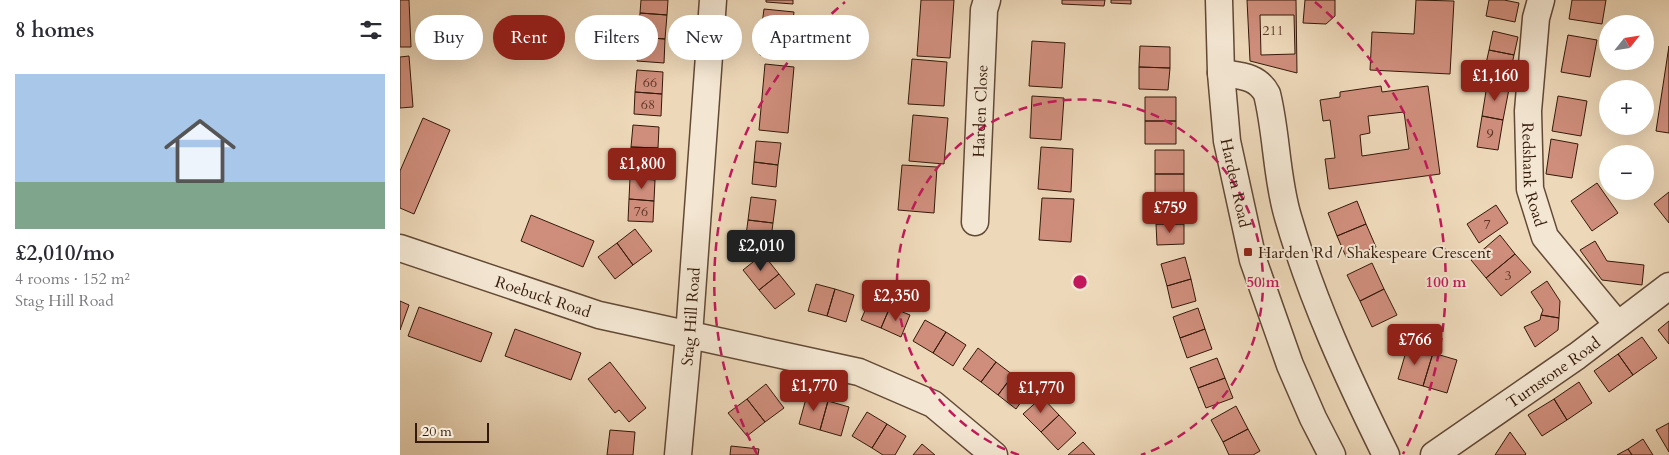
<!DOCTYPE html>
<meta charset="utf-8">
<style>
body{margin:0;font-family:Cardo,serif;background:#f7f7f7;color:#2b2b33;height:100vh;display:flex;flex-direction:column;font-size:19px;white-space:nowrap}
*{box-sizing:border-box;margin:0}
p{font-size:16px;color:#7c7c81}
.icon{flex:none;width:28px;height:28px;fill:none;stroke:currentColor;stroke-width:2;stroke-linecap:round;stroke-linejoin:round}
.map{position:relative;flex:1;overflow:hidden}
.details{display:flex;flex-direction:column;background:#fff;width:400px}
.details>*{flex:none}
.hud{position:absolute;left:15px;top:15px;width:475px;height:45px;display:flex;gap:10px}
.needle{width:32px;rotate:60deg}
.tools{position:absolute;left:1199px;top:15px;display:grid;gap:10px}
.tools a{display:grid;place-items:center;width:55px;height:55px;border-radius:50%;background:#fff;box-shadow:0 5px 20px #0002;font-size:25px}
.scale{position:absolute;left:15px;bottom:12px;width:74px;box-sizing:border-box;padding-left:5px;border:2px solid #341909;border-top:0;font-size:14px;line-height:18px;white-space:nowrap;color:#341909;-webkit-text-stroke:4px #f3e6d2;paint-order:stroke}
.price{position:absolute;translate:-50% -42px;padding:0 11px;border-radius:5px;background:#8f2418;color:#fff;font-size:16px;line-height:32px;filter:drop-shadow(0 1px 2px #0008)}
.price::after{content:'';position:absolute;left:50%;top:30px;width:15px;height:11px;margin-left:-8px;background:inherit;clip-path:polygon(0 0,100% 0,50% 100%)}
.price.active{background:#222;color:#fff}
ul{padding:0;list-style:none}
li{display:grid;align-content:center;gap:10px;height:265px;padding:0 15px}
li span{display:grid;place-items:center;height:155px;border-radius:0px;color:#555}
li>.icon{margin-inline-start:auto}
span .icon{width:90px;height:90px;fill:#fffc;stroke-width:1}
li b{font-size:21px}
h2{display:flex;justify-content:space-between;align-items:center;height:60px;padding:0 15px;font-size:21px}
.tag{padding:0 18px;border-radius:22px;background:#fff;box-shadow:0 5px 20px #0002;font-size:18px;line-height:45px}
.tag.active{background:#8f2418;color:#fff}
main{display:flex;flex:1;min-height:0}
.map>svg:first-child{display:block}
.building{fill:#cf8e7c;stroke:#341909;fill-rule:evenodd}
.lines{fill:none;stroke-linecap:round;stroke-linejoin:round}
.minor-casing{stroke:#624935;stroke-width:29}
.minor{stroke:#f3e6d2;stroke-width:26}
.ring{fill:none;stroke:#c2185b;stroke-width:2.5;stroke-dasharray:9 6}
.poi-dot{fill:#8f2418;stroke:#f3e6d2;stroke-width:2}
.labels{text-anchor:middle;stroke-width:4;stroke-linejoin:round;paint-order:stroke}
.number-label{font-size:14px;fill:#5b3626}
.street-label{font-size:16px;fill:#341909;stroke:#f3e6d2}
.poi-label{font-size:16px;fill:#341909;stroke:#f3e6d2;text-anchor:start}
.centre{fill:#c2185b;stroke:#f3e6d2;stroke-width:2.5}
.ring-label{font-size:15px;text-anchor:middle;font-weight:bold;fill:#c2185b;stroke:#f3e6d2;stroke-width:4;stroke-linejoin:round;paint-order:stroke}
</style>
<main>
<section class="details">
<h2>8 homes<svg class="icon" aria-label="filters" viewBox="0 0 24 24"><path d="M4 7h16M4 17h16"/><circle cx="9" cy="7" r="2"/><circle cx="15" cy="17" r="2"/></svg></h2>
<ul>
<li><span style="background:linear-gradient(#a9c7e8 70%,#7fa58c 0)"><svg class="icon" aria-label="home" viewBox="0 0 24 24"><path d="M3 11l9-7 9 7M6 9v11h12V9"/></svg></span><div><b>£2,010/mo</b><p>4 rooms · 152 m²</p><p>Stag Hill Road</p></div></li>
</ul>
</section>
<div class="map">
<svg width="1269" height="455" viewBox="0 0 1269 455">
<rect width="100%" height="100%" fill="#edd8b9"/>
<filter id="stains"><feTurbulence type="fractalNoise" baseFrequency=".004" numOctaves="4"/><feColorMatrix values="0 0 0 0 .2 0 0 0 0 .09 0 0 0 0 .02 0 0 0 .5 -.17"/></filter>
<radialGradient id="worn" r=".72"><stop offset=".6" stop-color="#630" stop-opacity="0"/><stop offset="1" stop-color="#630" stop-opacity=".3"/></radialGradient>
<!-- building -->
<path class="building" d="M0,0H9L11,47H0Z
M241,0H268L267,15L240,13Z
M366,0H393V4L366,2Z
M521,0H554L550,58L517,56Z
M662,0H705L704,6L662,4Z
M711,0H731V4L711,3Z
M847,0H896L897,73L850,61Z
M905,0H935V16L926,24L903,23Z
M1016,0L1054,1L1050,74L970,70L972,32L1014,34Z
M1089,0H1104L1119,3L1115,22L1086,16Z
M1172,0H1206L1202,24L1169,19Z
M364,9L394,12L391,35L361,32Z
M240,13L267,15L265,39L238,37Z
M860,15H894L895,54L861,55Z
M1093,31L1118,37L1114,55L1089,50Z
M361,32L391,35L389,58L360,55Z
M1168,35L1197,40L1190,77L1161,72Z
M238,37L265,39L264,63L237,61Z
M632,41L665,43L662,88L629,86Z
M740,46L770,47V68L739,67Z
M1269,46V133L1256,131Z
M1089,50L1114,55L1110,73L1085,68Z
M9,56L13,107L0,108V57Z
M512,59L547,62L544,106L508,104Z
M365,64L394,67L388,133L359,130Z
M739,67L770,68L768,90L739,89Z
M237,70L263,72L262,94L235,92Z
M1087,85L1109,89L1103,120L1082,116Z
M981,86L982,92L1028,86L1040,174L929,189L925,159L935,158L930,120L923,121L920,100L940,97V92ZM1004,112L1009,149L962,156L960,135L970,133L968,116Z
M235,92L262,94L261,116L234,114Z
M632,96L664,98L661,140L630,138Z
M1158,96L1187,101L1181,136L1152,131Z
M745,97H776V121H745Z
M513,115L548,118L544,164L509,161Z
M1082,116L1103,120L1098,150L1077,147Z
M23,118L50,130L14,214L0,208V171Z
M745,121H776V144H745Z
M233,125L259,127L258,148L231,147Z
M1151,139L1178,144L1172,178L1146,174Z
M356,141L381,143L378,165L354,162Z
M231,147L258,148L256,171L230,169Z
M641,147L673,149L671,192L638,189Z
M755,150H784V174H755Z
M354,162L378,165L376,187L352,184Z
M502,165L537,167L534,213L498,210Z
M755,174H784V198L755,199Z
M230,178L255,180L254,201L229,199Z
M1197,183L1218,213L1192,231L1171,201Z
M1269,192V223L1254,204Z
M351,197L376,200L373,223L348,220Z
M642,198L674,199L671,242L639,240Z
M229,199L254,201L253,222L228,221Z
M957,201L966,224L937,236L928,213Z
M756,203H783L784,224H756Z
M1096,205L1108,223L1079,243L1067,224Z
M131,215L194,241L183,267L121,241Z
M348,220L373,223L370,246L345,243Z
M756,224H784V244L757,245Z
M966,224L976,247L947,259L937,236Z
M235,229L252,251L233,265L217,243Z
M1100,235L1115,254L1086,278L1071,260Z
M1195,241L1207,261L1244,265L1242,285L1202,280L1180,250Z
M217,243L233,265L215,279L198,257Z
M363,254L379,274L359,290L343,270Z
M1115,254L1131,272L1101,296L1086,278Z
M785,257L791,279L767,286L761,264Z
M972,263L984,289L960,301L947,275Z
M379,274L395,294L375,309L359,290Z
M791,279L796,301L772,308L767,286Z
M1147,281L1160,301L1159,318L1141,315L1143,310L1131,292Z
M416,284L435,289L427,316L408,311Z
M435,289L454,295L446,322L427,316Z
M984,289L997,315L972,327L960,301Z
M470,299L490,307L481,328L461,320Z
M0,301L9,305L0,330Z
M19,307L92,333L81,362L8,336Z
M490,307L510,315L501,337L481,328Z
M798,308L805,329L780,338L773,317Z
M1141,315L1159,318L1158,330L1135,347L1124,327L1140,320Z
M525,320L546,332L533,353L513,341Z
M1269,321V344L1258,330Z
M115,329L181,353L171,380L105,356Z
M805,329L812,349L787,358L780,338Z
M546,332L566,345L553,366L533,353Z
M1242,337L1257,358L1233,375L1218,354Z
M1008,345L1033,353L1023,386L998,379Z
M578,348L596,362L581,382L563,369Z
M1033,353L1057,360L1047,393L1023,386Z
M1218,354L1233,375L1209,392L1194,371Z
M817,358L825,378L798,388L790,368Z
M210,362L246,408L229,422L219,410L215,413L188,379Z
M596,362L613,375L598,395L581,382Z
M613,375L631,388L616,409L598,395Z
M825,378L833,398L806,408L798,388Z
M1179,382L1192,403L1167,420L1154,399Z
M366,384L384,408L365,422L347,399Z
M407,395L428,401L420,430L399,424Z
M642,397L659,415L641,432L623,414Z
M347,399L365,422L347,436L328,413Z
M1154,399L1167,420L1142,436L1128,415Z
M428,401L449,407L441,436L420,430Z
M836,406L848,429L823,442L811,420Z
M467,412L487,424L472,448L452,436Z
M659,415L676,433L658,450L641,432Z
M1269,423V452L1256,430Z
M487,424L506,436L495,455H483L472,448Z
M848,429L860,451L853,455H829L823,442Z
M210,430L235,432L233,455H207Z
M1110,432L1126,454L1125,455H1095Z
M1243,439L1253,455H1232L1228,449Z
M683,442L695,455H668Z
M522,444L535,455H513Z
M331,446L359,449L358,455H330Z
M1228,449L1232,455H1217Z"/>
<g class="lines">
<defs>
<g id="minor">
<path id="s1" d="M819,0L821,73L827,141L853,260L890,365L913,418L932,455"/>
<path id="s2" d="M1141,0L1136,18L1128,111L1130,189L1145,237L1217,324"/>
<path d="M821,73C839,76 857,75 867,94C877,134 876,177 888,217C912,300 948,378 986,455"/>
<path id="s3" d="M575,222L584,10L587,0"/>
<path id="s4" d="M0,248L199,315L459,372L533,404L594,455"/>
<path id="s5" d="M278,455L289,335L313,0"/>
<path id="s6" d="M1034,455L1177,356L1269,286"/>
</g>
</defs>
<!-- minor casing -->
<use href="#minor" class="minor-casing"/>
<!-- minor -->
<use href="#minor" class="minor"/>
</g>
<!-- distance rings -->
<g class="ring">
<path d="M619 455A183 183 0 1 1 741 455"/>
<path d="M357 454A366 366 0 0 1 445 2M915 2A366 366 0 0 1 1003 454"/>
</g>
<!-- markers -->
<rect class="poi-dot" x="843" y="247" width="10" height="10" rx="2.5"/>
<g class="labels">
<!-- number labels -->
<g class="number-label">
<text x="873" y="35">211</text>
<text x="250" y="87">66</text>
<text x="248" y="109">68</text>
<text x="1090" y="138">9</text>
<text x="241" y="216">76</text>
<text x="1087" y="229">7</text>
<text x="1108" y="280">3</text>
</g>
<!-- street labels -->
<g class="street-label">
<text dy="6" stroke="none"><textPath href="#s3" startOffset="111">Harden Close</textPath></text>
<text dy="6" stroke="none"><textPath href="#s2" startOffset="176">Redshank Road</textPath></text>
<text dy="6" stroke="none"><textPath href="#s1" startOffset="184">Harden Road</textPath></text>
<text dy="6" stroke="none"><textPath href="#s4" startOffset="151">Roebuck Road</textPath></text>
<text dy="6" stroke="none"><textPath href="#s5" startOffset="139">Stag Hill Road</textPath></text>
<text dy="6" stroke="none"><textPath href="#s6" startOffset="145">Turnstone Road</textPath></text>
</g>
<!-- poi labels -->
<g class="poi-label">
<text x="858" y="258">Harden Rd / Shakespeare Crescent</text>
</g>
</g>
<circle cx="680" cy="282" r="8" class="centre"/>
<g class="ring-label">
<text x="863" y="287">50 m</text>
<text x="1046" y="287">100 m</text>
</g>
<rect width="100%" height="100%" filter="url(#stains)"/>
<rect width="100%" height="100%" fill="url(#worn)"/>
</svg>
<div class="tools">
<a><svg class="needle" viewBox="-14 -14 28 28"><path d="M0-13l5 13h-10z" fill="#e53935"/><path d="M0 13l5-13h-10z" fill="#7c7c81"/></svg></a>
<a>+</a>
<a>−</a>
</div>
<div class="scale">20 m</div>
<b class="price" style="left:1095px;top:102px">£1,160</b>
<b class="price" style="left:242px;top:190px">£1,800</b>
<b class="price" style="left:770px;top:234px">£759</b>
<b class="price active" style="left:361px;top:272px">£2,010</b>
<b class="price" style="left:496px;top:322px">£2,350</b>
<b class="price" style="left:1015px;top:366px">£766</b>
<b class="price" style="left:414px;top:412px">£1,770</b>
<b class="price" style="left:641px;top:414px">£1,770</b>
<div class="hud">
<a class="tag">Buy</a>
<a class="tag active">Rent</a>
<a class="tag">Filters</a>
<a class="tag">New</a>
<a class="tag">Apartment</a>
</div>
</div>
</main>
